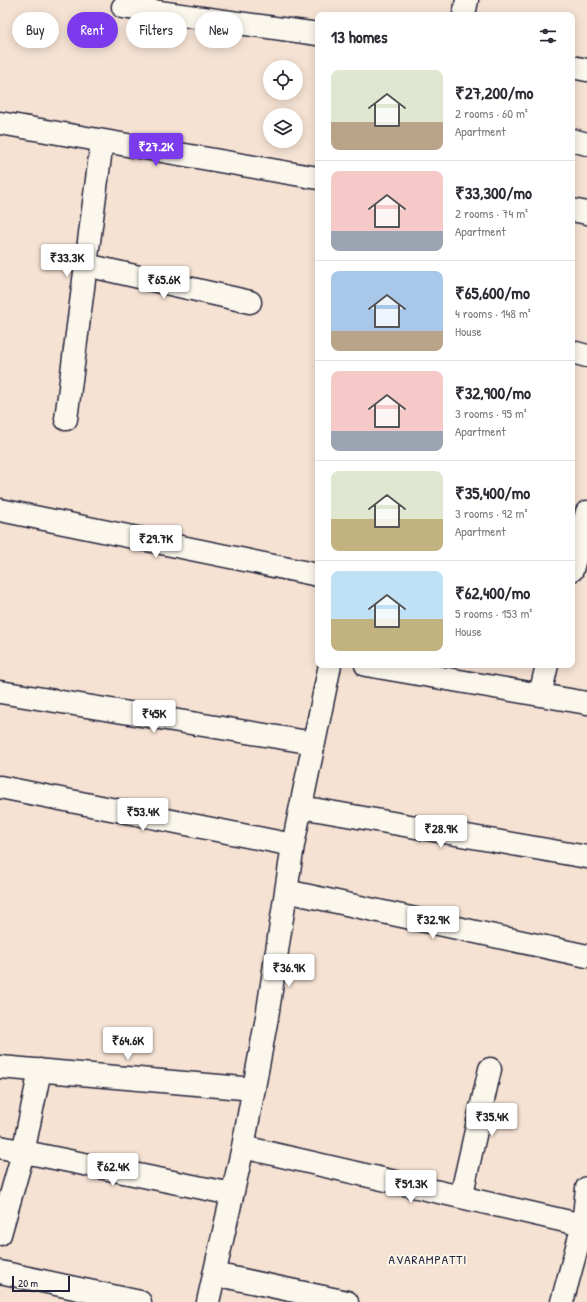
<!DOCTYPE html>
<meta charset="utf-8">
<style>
body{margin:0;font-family:"Patrick Hand",sans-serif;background:#f7f7f7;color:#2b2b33;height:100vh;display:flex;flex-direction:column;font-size:15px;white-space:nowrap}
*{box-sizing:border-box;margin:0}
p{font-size:13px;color:#7c7c81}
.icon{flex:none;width:22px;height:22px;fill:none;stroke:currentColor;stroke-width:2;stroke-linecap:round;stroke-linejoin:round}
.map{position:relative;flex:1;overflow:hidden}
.sheet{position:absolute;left:315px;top:12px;width:260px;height:656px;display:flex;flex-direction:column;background:#fff;border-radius:8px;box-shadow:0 2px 10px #0003}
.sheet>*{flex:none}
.top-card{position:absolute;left:12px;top:12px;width:243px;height:36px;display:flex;gap:8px}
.fabs{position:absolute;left:263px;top:60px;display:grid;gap:8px}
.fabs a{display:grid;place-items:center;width:40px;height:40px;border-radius:50%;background:#fff;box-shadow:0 2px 10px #0003;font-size:20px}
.scale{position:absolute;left:12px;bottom:10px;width:58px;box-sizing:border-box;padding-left:4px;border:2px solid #22223b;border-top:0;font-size:11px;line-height:14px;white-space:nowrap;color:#22223b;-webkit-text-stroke:3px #fbf7ec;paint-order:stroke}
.price{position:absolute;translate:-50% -34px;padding:0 9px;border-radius:4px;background:#fff;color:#222;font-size:13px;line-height:26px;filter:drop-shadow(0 1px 2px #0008)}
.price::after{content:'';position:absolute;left:50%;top:24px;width:12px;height:9px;margin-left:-6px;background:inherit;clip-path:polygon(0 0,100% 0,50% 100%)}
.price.current{background:#7c3aed;color:#fff}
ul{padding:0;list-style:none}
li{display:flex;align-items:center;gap:12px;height:100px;padding:0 16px}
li+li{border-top:1px solid #e1e1e2}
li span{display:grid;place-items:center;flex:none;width:112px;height:80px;border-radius:8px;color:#555}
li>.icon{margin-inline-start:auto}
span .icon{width:48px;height:48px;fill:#fffc;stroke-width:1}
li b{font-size:17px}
h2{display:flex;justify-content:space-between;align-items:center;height:48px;padding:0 16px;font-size:17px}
.tag{padding:0 14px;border-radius:18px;background:#fff;box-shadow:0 2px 10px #0003;font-size:14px;line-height:36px}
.tag.current{background:#7c3aed;color:#fff}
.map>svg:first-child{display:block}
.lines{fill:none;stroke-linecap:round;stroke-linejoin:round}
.street-casing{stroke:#22223b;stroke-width:25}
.street{stroke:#fbf7ec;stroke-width:22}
.labels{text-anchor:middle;stroke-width:3.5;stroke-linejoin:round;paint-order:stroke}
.neighbourhood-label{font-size:13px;letter-spacing:1px;fill:#22223b;stroke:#fbf7ec}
</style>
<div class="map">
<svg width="587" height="1302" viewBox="0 0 587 1302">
<rect width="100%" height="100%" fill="#f5e2d3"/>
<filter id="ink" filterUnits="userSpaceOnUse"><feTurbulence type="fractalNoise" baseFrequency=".025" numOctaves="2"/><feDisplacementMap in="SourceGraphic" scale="8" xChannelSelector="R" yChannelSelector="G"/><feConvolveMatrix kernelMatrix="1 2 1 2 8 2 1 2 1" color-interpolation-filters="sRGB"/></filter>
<g filter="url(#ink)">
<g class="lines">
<defs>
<path id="street" d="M123,7L318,34
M464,15L467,0
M572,67L587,70
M0,123L318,178
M572,140L587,144
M572,210L587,213
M86,265L250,302
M572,352L587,356
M66,419L102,141
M0,510L318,575
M572,570L587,512
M366,665L587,703
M0,692L314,743
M540,695L547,665
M0,787L293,845
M301,807L587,857
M286,891L587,956
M0,1067L254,1089
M0,1147L232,1194
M243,1147L587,1226
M461,1197L490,1069
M0,1234L23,1153L40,1070
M0,1272L140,1302
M214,1274L347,1302
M208,1302L243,1147L267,1017L293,845L330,665
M562,1302L583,1225L587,1188"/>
</defs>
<!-- street casing -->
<use href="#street" class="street-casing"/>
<!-- street -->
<use href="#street" class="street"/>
</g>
</g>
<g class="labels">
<!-- neighbourhood labels -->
<g class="neighbourhood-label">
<text x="428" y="1264">AVARAMPATTI</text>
</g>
</g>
</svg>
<div class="fabs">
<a><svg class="icon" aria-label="locate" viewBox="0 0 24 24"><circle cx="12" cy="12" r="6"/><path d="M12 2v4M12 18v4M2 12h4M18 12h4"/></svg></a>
<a><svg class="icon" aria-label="layers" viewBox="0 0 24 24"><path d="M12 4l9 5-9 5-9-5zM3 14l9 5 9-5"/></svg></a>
</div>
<div class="scale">20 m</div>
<b class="price current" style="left:156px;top:167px">₹27.2K</b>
<b class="price" style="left:67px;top:278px">₹33.3K</b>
<b class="price" style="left:164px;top:300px">₹65.6K</b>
<b class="price" style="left:156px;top:559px">₹29.7K</b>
<b class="price" style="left:154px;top:734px">₹45K</b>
<b class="price" style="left:143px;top:832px">₹53.4K</b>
<b class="price" style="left:441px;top:849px">₹28.9K</b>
<b class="price" style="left:433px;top:940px">₹32.9K</b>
<b class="price" style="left:289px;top:988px">₹36.9K</b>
<b class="price" style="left:128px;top:1061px">₹64.6K</b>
<b class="price" style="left:492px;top:1137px">₹35.4K</b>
<b class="price" style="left:113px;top:1187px">₹62.4K</b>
<b class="price" style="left:411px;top:1204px">₹51.3K</b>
<div class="top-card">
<a class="tag">Buy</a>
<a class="tag current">Rent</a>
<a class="tag">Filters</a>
<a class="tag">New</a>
</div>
<section class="sheet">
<h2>13 homes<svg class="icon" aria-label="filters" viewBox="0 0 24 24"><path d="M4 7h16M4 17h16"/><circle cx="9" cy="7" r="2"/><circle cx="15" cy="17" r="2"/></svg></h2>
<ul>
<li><span style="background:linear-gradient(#dfe7d0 65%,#b9a48a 0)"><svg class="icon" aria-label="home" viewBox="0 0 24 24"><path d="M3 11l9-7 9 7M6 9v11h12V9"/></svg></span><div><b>₹27,200/mo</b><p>2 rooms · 60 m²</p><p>Apartment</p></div></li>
<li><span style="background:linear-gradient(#f6c9c9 75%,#9aa5b1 0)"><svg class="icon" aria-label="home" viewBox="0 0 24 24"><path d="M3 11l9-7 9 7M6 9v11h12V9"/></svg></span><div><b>₹33,300/mo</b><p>2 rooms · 74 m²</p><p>Apartment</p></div></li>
<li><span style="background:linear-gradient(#a9c7e8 75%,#b9a48a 0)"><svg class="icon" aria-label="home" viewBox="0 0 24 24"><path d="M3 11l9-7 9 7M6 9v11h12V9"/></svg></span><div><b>₹65,600/mo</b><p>4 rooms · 148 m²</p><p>House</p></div></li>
<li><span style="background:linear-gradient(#f6c9c9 75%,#9aa5b1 0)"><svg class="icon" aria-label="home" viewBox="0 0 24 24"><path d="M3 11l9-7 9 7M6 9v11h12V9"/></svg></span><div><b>₹32,900/mo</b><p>3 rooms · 95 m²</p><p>Apartment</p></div></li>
<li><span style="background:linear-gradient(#dfe7d0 60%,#c2b280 0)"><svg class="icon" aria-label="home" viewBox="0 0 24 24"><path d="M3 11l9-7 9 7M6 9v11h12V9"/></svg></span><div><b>₹35,400/mo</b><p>3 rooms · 92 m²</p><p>Apartment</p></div></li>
<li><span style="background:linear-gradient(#bfe0f5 60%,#c2b280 0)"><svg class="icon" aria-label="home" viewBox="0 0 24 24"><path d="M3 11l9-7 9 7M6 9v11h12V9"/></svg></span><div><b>₹62,400/mo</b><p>5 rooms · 153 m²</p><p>House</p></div></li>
</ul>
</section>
</div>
